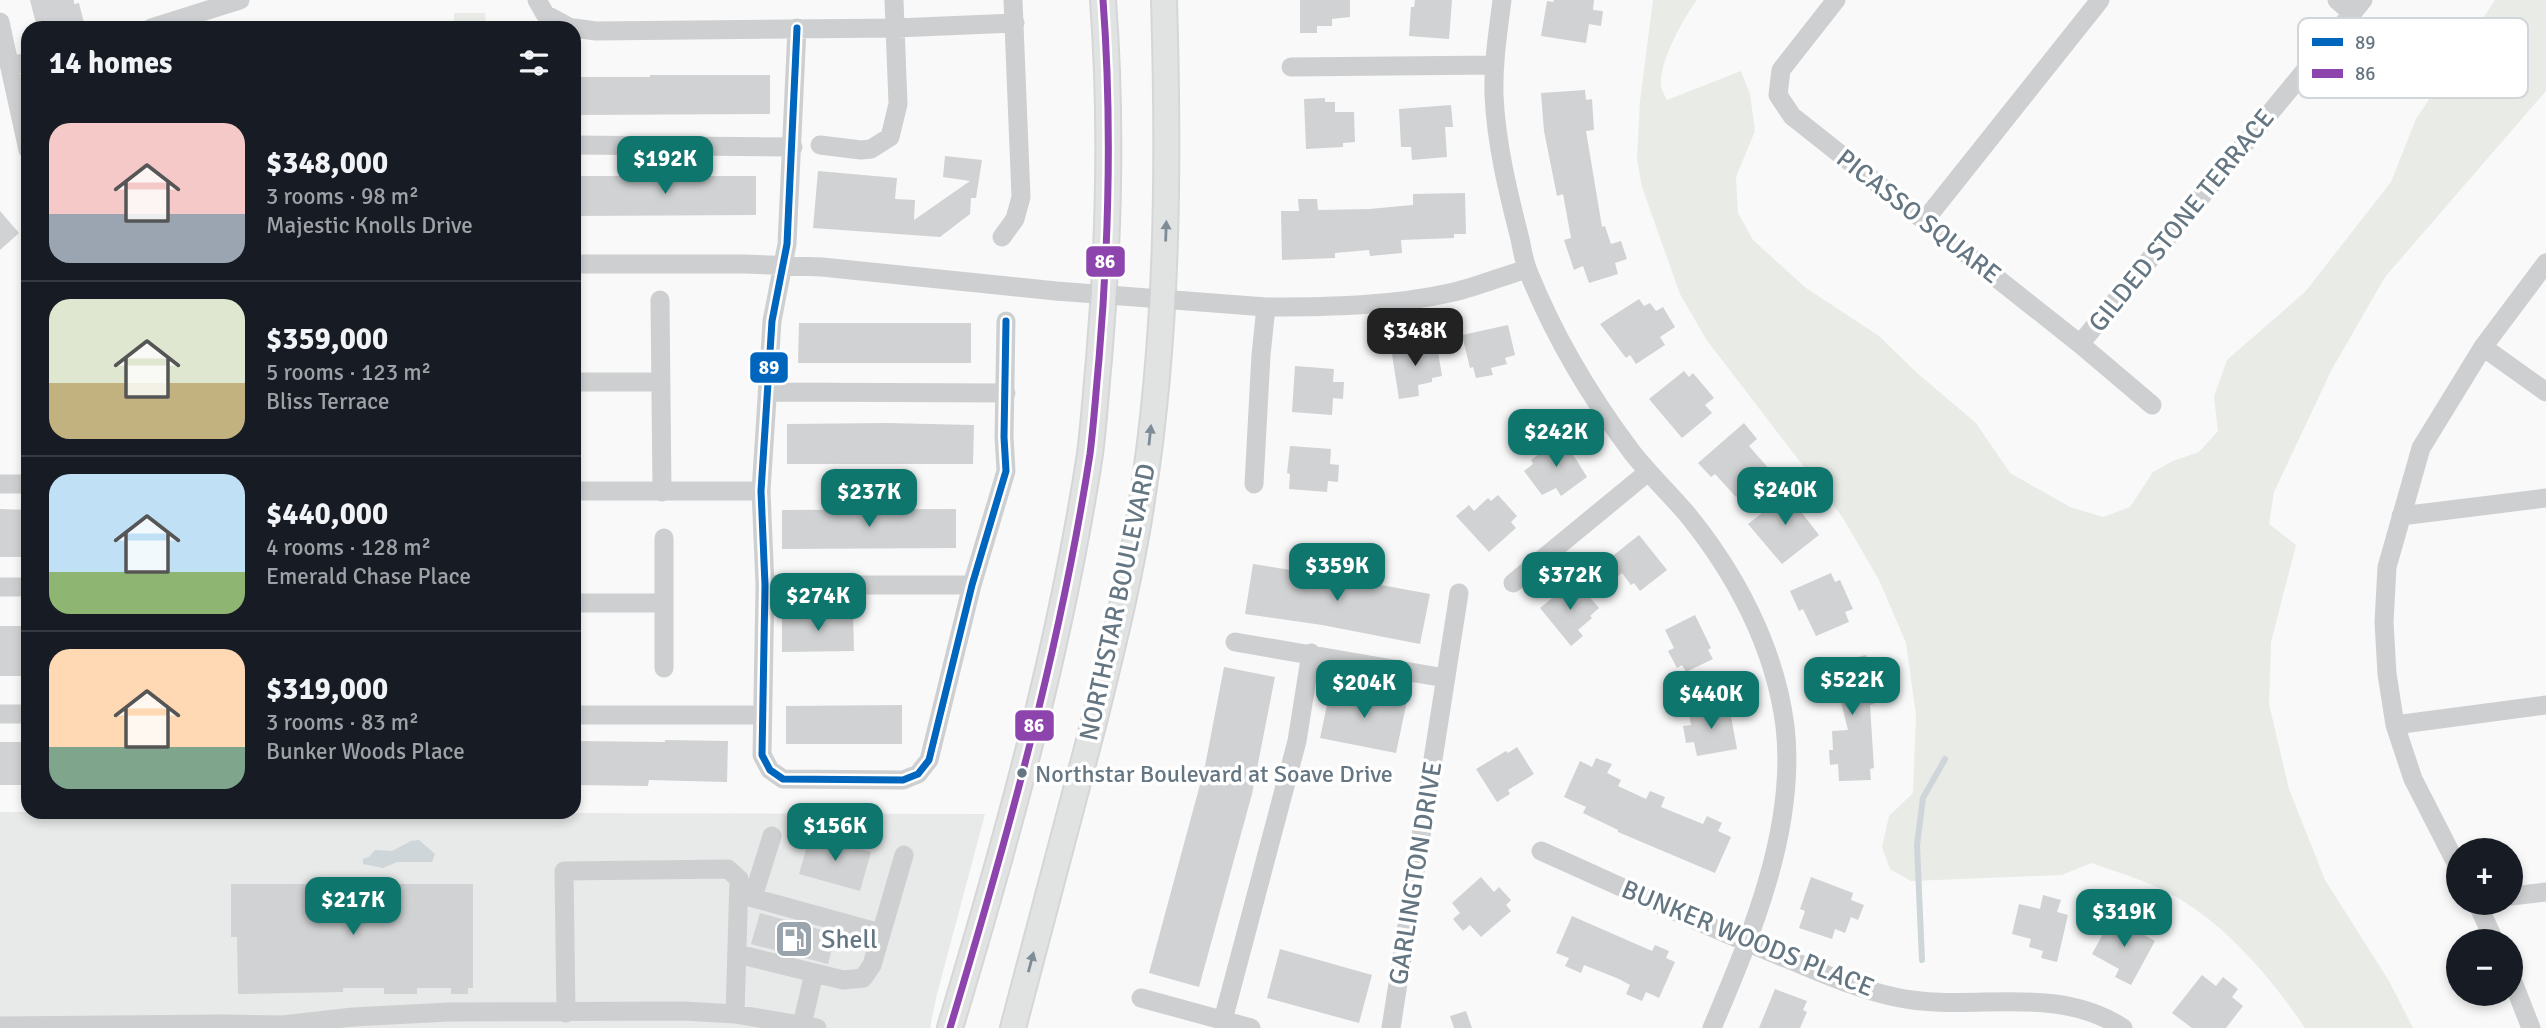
<!DOCTYPE html>
<meta charset="utf-8">
<style>
body{margin:0;font-family:Signika,sans-serif;background:#20242c;color:#f1f3f6;height:100vh;display:flex;flex-direction:column;font-size:26px;white-space:nowrap}
*{box-sizing:border-box;margin:0}
p{font-size:23px;color:#9ea1a6}
.icon{flex:none;width:38px;height:38px;fill:none;stroke:currentColor;stroke-width:2;stroke-linecap:round;stroke-linejoin:round}
.map{position:relative;flex:1;overflow:hidden}
.side{position:absolute;left:21px;top:21px;width:560px;height:798px;display:flex;flex-direction:column;background:#171b24;border-radius:21px;box-shadow:0 4px 10px #0003}
.side>*{flex:none}
.controls{position:absolute;left:2446px;top:838px;display:grid;gap:14px}
.controls a{display:grid;place-items:center;width:77px;height:77px;border-radius:50%;background:#171b24;box-shadow:0 4px 10px #0003;font-size:35px}
.price{position:absolute;translate:-50% -60px;padding:0 16px;border-radius:14px;background:#0f766e;color:#fff;font-size:23px;line-height:46px;filter:drop-shadow(0 2px 4px #0008)}
.price::after{content:'';position:absolute;left:50%;top:42px;width:21px;height:16px;margin-left:-10px;background:inherit;clip-path:polygon(0 0,100% 0,50% 100%)}
.price.active{background:#222;color:#fff}
ul{padding:0;list-style:none}
li{display:flex;align-items:center;gap:21px;height:175px;padding:0 28px}
li+li{border-top:2px solid #363941}
li span{display:grid;place-items:center;flex:none;width:196px;height:140px;border-radius:21px;color:#555}
li>.icon{margin-inline-start:auto}
span .icon{width:84px;height:84px;fill:#fffc;stroke-width:1}
li b{font-size:30px}
h2{display:flex;justify-content:space-between;align-items:center;height:84px;padding:0 28px;font-size:30px}
.map>svg:first-child{display:block}
.built{fill:#e8e9e9}
.green{fill:#e8ebe6}
.water{fill:#ced6d9}
.lines{fill:none;stroke-linecap:round;stroke-linejoin:round}
.stream{stroke:#ced6d9;stroke-width:6}
.building{fill:#d0d2d3}
.major-casing{stroke:#d5d6d7;stroke-width:28}
.minor{stroke:#cecfd0;stroke-width:19}
.major{stroke:#e1e2e2;stroke-width:24}
.bus-1-casing{stroke:#fff;stroke-width:12}
.bus-2-casing{stroke:#fff;stroke-width:12}
.bus-1{stroke:#0065bd;stroke-width:7}
.bus-2{stroke:#8e44ad;stroke-width:7}
.oneway{fill:#7e8c96}
.bus-dot{fill:#657683;stroke:#fff;stroke-width:2.5}
.labels{text-anchor:middle;stroke-width:7;stroke-linejoin:round;paint-order:stroke}
.bus-label{font-size:24px;fill:#657683;stroke:#fff;text-anchor:start}
.street-label{font-size:26px;fill:#657683;stroke:#fff}
.poi-label{font-size:26px;fill:#657683;stroke:#fff;text-anchor:start}
.key{fill:#fff;stroke:#d1d6da;stroke-width:2}
.key-label{font-size:19px;fill:#657683}
.line-badge{stroke:#fff;stroke-width:2.5}
.badge-label{font-size:19px;text-anchor:middle;font-weight:bold;fill:#fff}
</style>
<div class="map">
<svg width="2546" height="1028" viewBox="0 0 2546 1028">
<rect width="100%" height="100%" fill="#f9f9f9"/>
<!-- built -->
<path class="built" d="M0,812L985,814L936,998L930,1028H0Z"/>
<!-- green -->
<path class="green" d="M1653,0H1697C1684,17 1659,62 1661,85C1661,89 1665,96 1667,100L1741,71L1750,94L1755,131L1736,177L1738,213L1753,240L1806,288L1879,336L1917,373L1976,423L2010,473L2070,507L2103,517L2130,507L2153,472L2173,461L2199,452L2218,431L2214,397L2227,360L2305,292L2391,182L2416,119L2495,0H2546V91L2385,277L2332,369L2274,492L2269,524L2296,545L2271,642L2269,704L2289,789L2325,880L2389,981L2413,1028H2305C2275,983 2232,932 2186,903C2158,884 2123,874 2091,863L2062,875L1911,881L1890,869L1882,847L1889,816L1913,793L1916,715L1906,643L1879,580L1843,518L1706,339L1680,294L1642,187L1637,159L1640,101Z
M454,13H485L486,28H454Z"/>
<!-- water -->
<path class="water" d="M419,840L435,854L432,862H397L383,868L363,864V859L369,857L375,850L392,851L411,841Z"/>
<g class="lines">
<!-- stream -->
<path class="stream" d="M1922,960L1917,845L1923,798L1945,759"/>
</g>
<!-- building -->
<path class="building" d="M30,0H74V4L79,3L84,23L62,28H37Z
M1300,0H1350V17L1332,19V26H1317V33H1300Z
M1415,0H1452L1449,39L1409,36L1411,7H1414Z
M1554,0H1594L1593,10L1603,11L1601,26L1589,24L1586,43L1541,36L1547,1L1553,2Z
M650,75H770V114L574,115V77H650Z
M1585,90L1586,100L1592,99L1594,130L1586,131L1602,227L1605,226L1611,244L1621,241L1627,259L1615,263L1618,274L1589,283L1583,266L1574,270L1564,240L1571,238L1563,194L1557,196L1544,131L1541,93Z
M1325,98V102H1335V112H1354L1355,142L1343,143V147L1306,149L1304,99Z
M1451,105L1453,127H1445L1447,157L1412,160L1411,147H1401L1399,109Z
M945,156L982,160L976,198H971L970,214L940,237L813,228L818,171L897,178L895,199L915,200L914,220L970,181L943,177Z
M574,176H756V215L574,216Z
M1465,193L1466,234H1454V238L1401,240L1402,253L1370,256L1369,250L1335,253V258L1282,260L1281,211H1299L1298,199H1317L1318,210L1369,209L1413,205V194Z
M0,211L19,233L0,250Z
M1639,299L1644,306L1650,303L1656,311L1663,307L1675,327L1660,337L1665,345L1636,364L1630,355L1626,358L1600,324Z
M799,323H971V363H798Z
M1508,325L1515,355L1505,358L1507,364L1491,368L1493,375L1476,378L1473,367L1470,368L1462,335Z
M1426,342L1427,348L1437,346L1442,376L1432,378V382L1418,385L1419,396L1399,399L1391,348Z
M1295,366L1334,369L1333,382H1344L1343,399L1333,398L1332,415L1292,412Z
M1684,371L1689,377L1693,373L1714,398L1705,405L1712,413L1682,438L1649,399Z
M887,423L974,425L973,464H787V424Z
M1744,423L1757,439L1749,446L1769,469L1736,497L1715,474L1711,477L1698,463Z
M1562,437L1587,477L1561,496L1556,488L1542,495L1524,471L1533,464L1531,460Z
M1290,446L1331,449L1330,464L1339,465L1338,482L1328,481L1327,492L1289,489L1290,474L1287,473Z
M1800,493L1811,507L1802,513L1819,535L1782,564L1748,524L1785,495L1790,501Z
M1498,495L1517,516L1511,522L1516,528L1489,552L1456,516L1469,505L1474,511L1488,498L1491,501Z
M0,509L28,510V557H0Z
M956,509V548L782,549V510Z
M1639,535L1667,570L1640,591L1634,583L1631,585L1622,573L1592,596L1585,582L1612,561L1610,558Z
M1253,564L1354,580L1430,594L1420,644L1322,625L1245,614Z
M1831,573L1835,582L1840,580L1853,609L1845,612L1849,622L1816,636L1803,609L1799,611L1790,591Z
M1568,585L1573,591L1580,586L1599,608L1590,616L1592,618L1578,630L1583,636L1571,646L1540,608Z
M782,614H853L854,651L782,652Z
M1695,615L1711,648L1708,650L1713,659L1686,672L1682,665L1677,668L1668,651L1674,648L1665,630Z
M0,626H28V676H0Z
M1866,655L1876,694L1872,695L1874,704L1870,705L1874,768L1870,769L1871,780L1839,781L1838,764L1830,765L1829,750H1833L1832,731L1848,730L1839,694L1830,696L1828,686L1821,688L1816,667Z
M1224,667L1275,677L1252,794L1199,987L1149,973L1205,766Z
M1331,686L1407,701L1396,753L1320,738Z
M902,705V744H786V706Z
M1729,706L1737,749L1697,756L1694,742L1686,743L1683,726L1691,725L1689,713Z
M665,740L728,741L727,782L649,780L648,786L574,785V741L665,742Z
M0,742H28V785H0Z
M1517,747L1534,774L1508,790L1510,794L1497,802L1476,769L1506,751L1508,753Z
M1596,758L1612,764L1607,773L1621,780L1618,786L1646,799L1650,791L1665,797L1661,807L1703,824L1707,816L1722,823L1718,831L1731,837L1715,873L1618,832V830L1583,813L1586,807L1564,797L1580,761L1592,767Z
M810,835L871,852L860,891L799,874Z
M1481,877L1494,892L1499,887L1511,900L1506,905L1511,911L1481,937L1470,925L1463,931L1453,919L1460,913L1452,903Z
M1811,877L1853,893L1851,900L1864,905L1858,920L1851,917L1845,933L1835,929L1832,939L1799,928L1805,911L1800,909Z
M231,884H473V988H468V994H451V988H417V994H384V988H343V992L238,994L237,937H231Z
M2043,895L2061,900L2057,912L2068,915L2057,962L2041,958L2043,951L2029,947L2031,939L2012,934L2019,904L2040,909Z
M760,913L836,934L828,964L751,944Z
M1572,916L1652,951L1655,945L1669,951L1666,958L1675,962L1659,998L1646,992L1642,1001L1626,994L1630,985L1619,979L1584,965L1581,973L1565,966L1569,958L1556,953Z
M2128,916L2144,924L2139,932L2155,941L2131,985L2115,977L2119,969L2092,954L2110,921L2122,928Z
M1280,949L1372,975L1359,1023L1267,998Z
M2202,975L2216,986L2223,977L2238,989L2232,997L2243,1006L2226,1028H2192L2172,1013Z
M1775,989L1807,1001L1803,1010L1807,1012L1800,1028H1759Z
M1466,1011L1472,1028H1454L1450,1016Z"/>
<g class="lines">
<defs>
<path id="major" d="M950,1028C1007,839 1060,649 1090,454C1094,422 1096,390 1099,359C1109,240 1112,119 1103,0
M1013,1028C1041,926 1068,824 1094,722C1112,649 1131,575 1142,500C1168,335 1169,167 1164,0"/>
</defs>
<!-- major casing -->
<use href="#major" class="major-casing"/>
<!-- minor -->
<path class="minor" d="M537,0L545,14L571,28
M1502,0C1498,32 1493,63 1494,95C1496,143 1508,192 1520,239C1522,249 1524,261 1528,271C1554,336 1589,395 1631,451C1648,473 1669,493 1687,514C1736,574 1775,648 1785,726C1797,828 1751,936 1712,1028
M1836,0L1781,70L1778,95L1792,116L2080,344L2152,405
M2337,0L2352,13
M0,22L28,150
M151,28L240,0
M574,28L596,31L896,28L1015,23
M797,28L787,244L772,321L761,491L765,585L762,755L770,770L783,779L903,780L918,774L929,760L972,585L1006,471L1004,437L1006,321
M10,66L28,62
M1291,67L1494,65
M574,145L793,147
M820,145L861,150L871,149L890,137L898,104L894,0
M1925,220L2100,0
M1002,237L1015,219L1021,197L1013,0
M574,264H745L822,267L1056,291L1266,307C1329,307 1393,306 1454,292C1479,286 1503,276 1527,269
M660,300L662,492
M2080,344L2363,0
M2483,347L2546,392
M574,382H661
M767,392L1006,393
M0,484H28
M1254,484L1261,355L1266,307
M574,491H761
M2401,516L2546,498
M1513,583L1648,472
M765,585H972
M0,587H28
M574,603H663
M1235,642L1445,678
M664,668V538
M0,714H28
M574,715H762
M2395,725L2546,705
M1541,851C1622,887 1702,925 1785,958C1820,972 1857,989 1895,997C1972,1014 2052,982 2123,1028
M2459,869L2413,779L2395,725L2387,674L2384,622L2387,567L2421,448L2483,347L2546,263
M739,894L880,933
M2511,896L2546,892
M753,897L772,836
M2477,903L2495,942
M738,954L843,980L863,978L872,965L904,855
M2511,977L2531,1028
M1141,998L1251,1028
M566,1013L564,871L728,869L739,879L735,1014
M1223,1020L1297,741L1311,653
M802,1025L814,973
M0,1026L220,1024L282,1025L353,1017L449,1012L684,1011L735,1014L817,1028
M1391,1028L1459,593"/>
<!-- major -->
<use href="#major" class="major"/>
<defs>
<path id="bus-1" d="M797,28L787,244L772,321L761,491L765,585L762,755L770,770L783,779L903,780L918,774L929,760L972,585L1006,471L1004,437L1006,321"/>
<path id="bus-2" d="M950,1028C1007,839 1060,649 1090,454C1094,422 1096,390 1099,359C1109,240 1112,119 1103,0"/>
</defs>
<!-- bus-1 casing -->
<use href="#bus-1" class="bus-1-casing"/>
<!-- bus-2 casing -->
<use href="#bus-2" class="bus-2-casing"/>
<!-- bus-1 -->
<use href="#bus-1" class="bus-1"/>
<!-- bus-2 -->
<use href="#bus-2" class="bus-2"/>
</g>
<!-- one-way arrows -->
<defs><path id="oneway-solid" d="M-6-.8H1V-3.2L6.5 0L1 3.2V.8H-6Z" transform="scale(1.75)"/></defs>
<g class="oneway">
<use href="#oneway-solid" transform="translate(1166 231) rotate(-88)"/>
<use href="#oneway-solid" transform="translate(1150 435) rotate(-84)"/>
<use href="#oneway-solid" transform="translate(1031 962) rotate(-75)"/>
</g>
<!-- icons -->
<defs>
<symbol id="fuel-square" viewBox="-11 -11 22 22"><rect x="-9" y="-9" width="18" height="18" rx="4" fill="#99a4ac" stroke="#fff"/><path d="M-5.5-6h7V0h2V4h1.3V-2.5L3-4.5l.8-.8L6-3V5H2.5V1h-1V6h-7ZM-4.2-4.7v3.2H.2V-4.7Z" fill="#fff"/></symbol>
</defs>
<g fill-rule="evenodd">
<use href="#fuel-square" x="772" y="917" width="44" height="44"/>
</g>
<!-- markers -->
<circle class="bus-dot" cx="1022" cy="773" r="6"/>
<g class="labels">
<!-- bus labels -->
<g class="bus-label">
<text x="1035" y="782">Northstar Boulevard at Soave Drive</text>
</g>
<!-- street labels -->
<g class="street-label">
<text transform="translate(1919 216) rotate(38)" y="9">PICASSO SQUARE</text>
<text transform="translate(2181 220) rotate(-51)" y="9">GILDED STONE TERRACE</text>
<text transform="translate(1117 602) rotate(-78)" y="9">NORTHSTAR BOULEVARD</text>
<text transform="translate(1415 873) rotate(-81)" y="9">GARLINGTON DRIVE</text>
<text transform="translate(1748 938) rotate(22)" y="9">BUNKER WOODS PLACE</text>
</g>
<!-- poi labels -->
<g class="poi-label">
<text x="821" y="948">Shell</text>
</g>
</g>
<!-- legend -->
<rect x="2298" y="18" width="230" height="80" rx="10" class="key"/>
<rect x="2312" y="38" width="31" height="8" fill="#0065bd"/>
<rect x="2312" y="69" width="31" height="9" fill="#8e44ad"/>
<g class="key-label">
<text x="2355" y="49">89</text>
<text x="2355" y="80">86</text>
</g>
<g class="line-badge">
<rect x="1085" y="245" width="41" height="33" rx="7" fill="#8e44ad"/>
<rect x="749" y="351" width="40" height="33" rx="7" fill="#0065bd"/>
<rect x="1014" y="709" width="41" height="33" rx="7" fill="#8e44ad"/>
</g>
<g class="badge-label">
<text x="1105" y="268">86</text>
<text x="769" y="374">89</text>
<text x="1034" y="732">86</text>
</g>
</svg>
<div class="controls">
<a>+</a>
<a>−</a>
</div>
<b class="price" style="left:665px;top:196px">$192K</b>
<b class="price active" style="left:1415px;top:368px">$348K</b>
<b class="price" style="left:1556px;top:469px">$242K</b>
<b class="price" style="left:1785px;top:527px">$240K</b>
<b class="price" style="left:869px;top:529px">$237K</b>
<b class="price" style="left:1337px;top:603px">$359K</b>
<b class="price" style="left:1570px;top:612px">$372K</b>
<b class="price" style="left:818px;top:633px">$274K</b>
<b class="price" style="left:1852px;top:717px">$522K</b>
<b class="price" style="left:1364px;top:720px">$204K</b>
<b class="price" style="left:1711px;top:731px">$440K</b>
<b class="price" style="left:835px;top:863px">$156K</b>
<b class="price" style="left:353px;top:937px">$217K</b>
<b class="price" style="left:2124px;top:949px">$319K</b>
<section class="side">
<h2>14 homes<svg class="icon" aria-label="filters" viewBox="0 0 24 24"><path d="M4 7h16M4 17h16"/><circle cx="9" cy="7" r="2"/><circle cx="15" cy="17" r="2"/></svg></h2>
<ul>
<li><span style="background:linear-gradient(#f6c9c9 65%,#9aa5b1 0)"><svg class="icon" aria-label="home" viewBox="0 0 24 24"><path d="M3 11l9-7 9 7M6 9v11h12V9"/></svg></span><div><b>$348,000</b><p>3 rooms · 98 m²</p><p>Majestic Knolls Drive</p></div></li>
<li><span style="background:linear-gradient(#dfe7d0 60%,#c2b280 0)"><svg class="icon" aria-label="home" viewBox="0 0 24 24"><path d="M3 11l9-7 9 7M6 9v11h12V9"/></svg></span><div><b>$359,000</b><p>5 rooms · 123 m²</p><p>Bliss Terrace</p></div></li>
<li><span style="background:linear-gradient(#bfe0f5 70%,#8fb573 0)"><svg class="icon" aria-label="home" viewBox="0 0 24 24"><path d="M3 11l9-7 9 7M6 9v11h12V9"/></svg></span><div><b>$440,000</b><p>4 rooms · 128 m²</p><p>Emerald Chase Place</p></div></li>
<li><span style="background:linear-gradient(#ffd9b3 70%,#7fa58c 0)"><svg class="icon" aria-label="home" viewBox="0 0 24 24"><path d="M3 11l9-7 9 7M6 9v11h12V9"/></svg></span><div><b>$319,000</b><p>3 rooms · 83 m²</p><p>Bunker Woods Place</p></div></li>
</ul>
</section>
</div>
